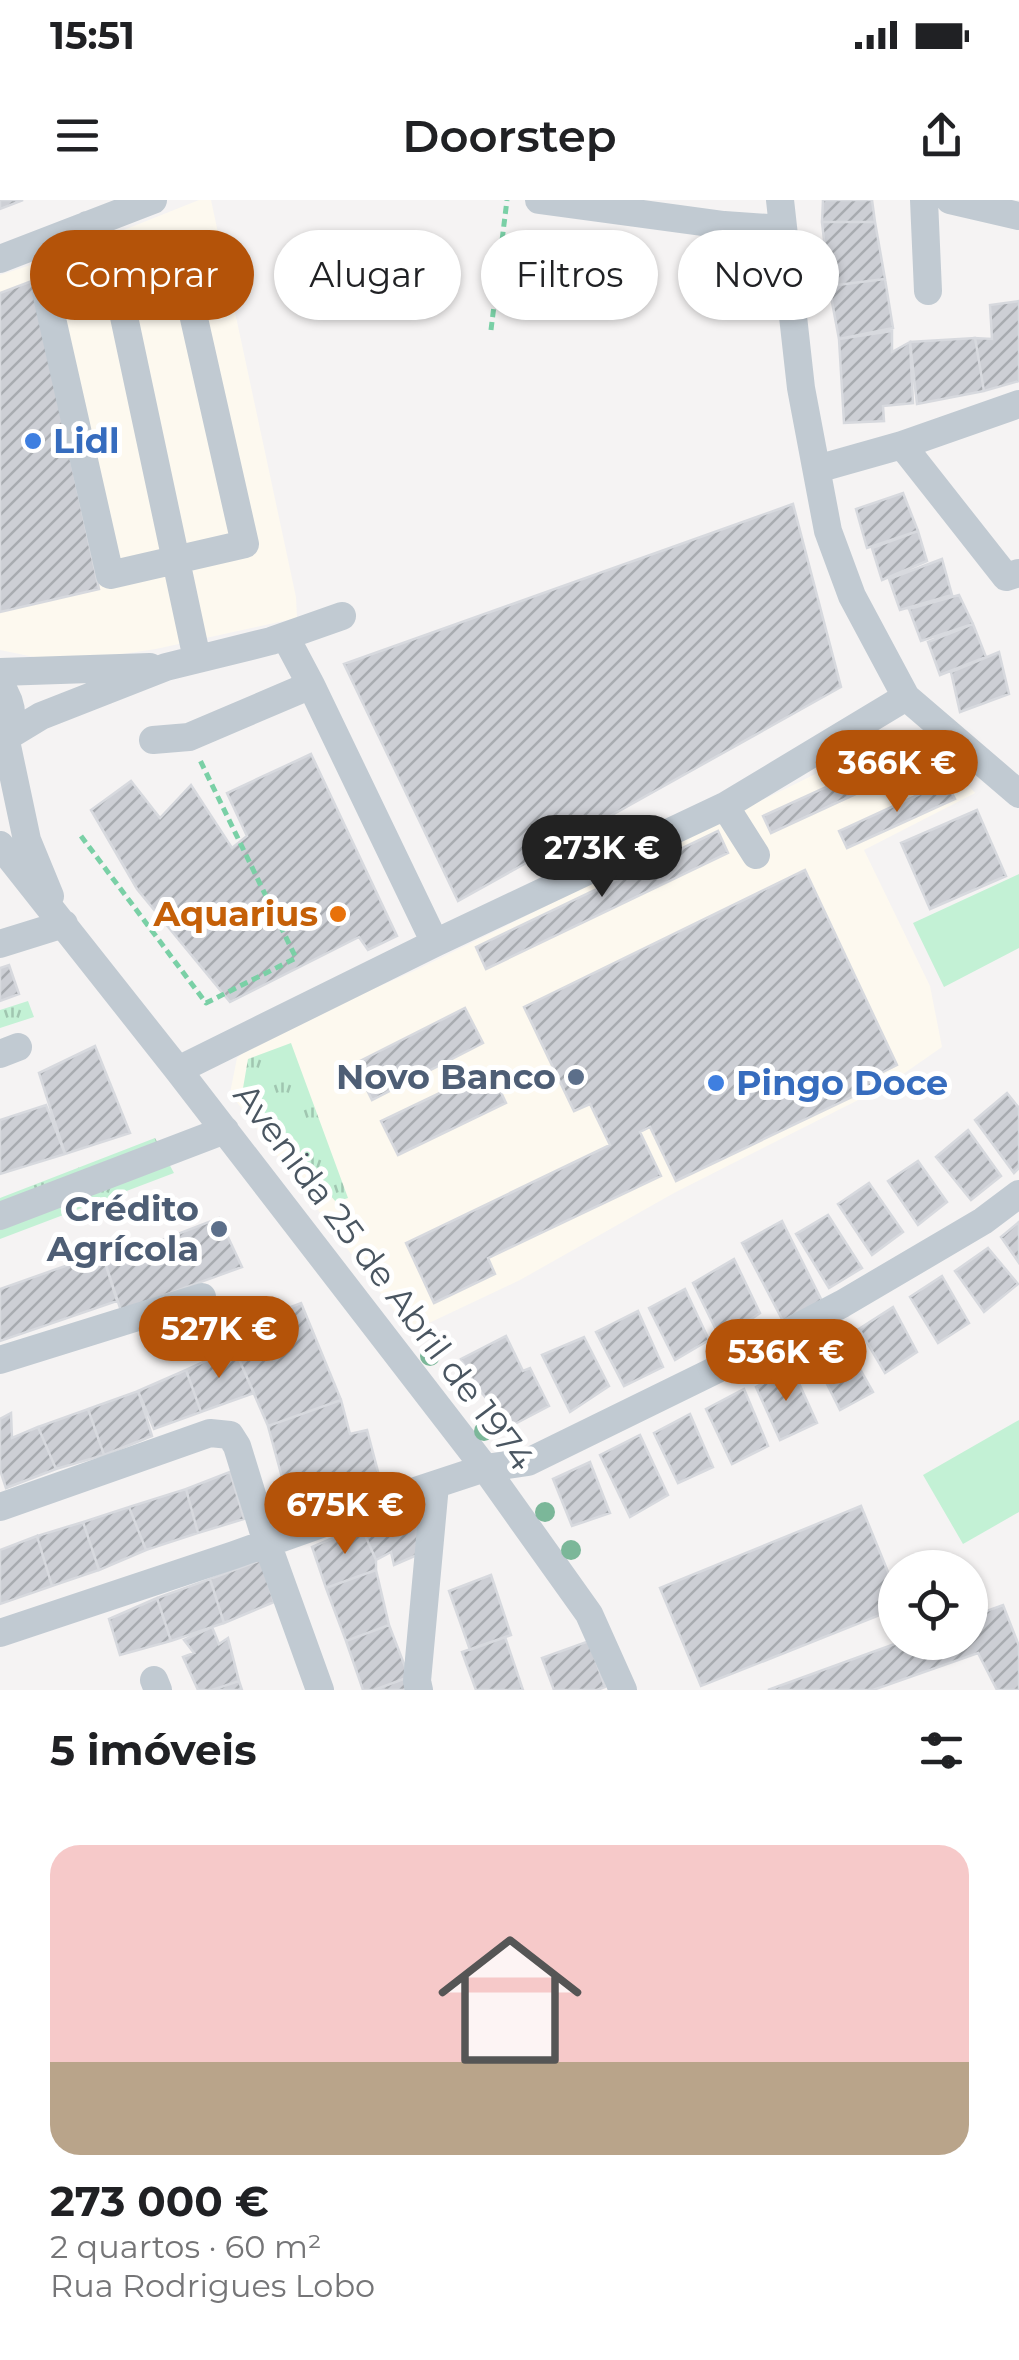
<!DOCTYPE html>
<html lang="pt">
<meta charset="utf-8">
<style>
body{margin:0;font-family:Montserrat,sans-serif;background:#f2f2f2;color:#202124;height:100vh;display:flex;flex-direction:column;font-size:38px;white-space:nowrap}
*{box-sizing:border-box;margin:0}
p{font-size:32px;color:#757577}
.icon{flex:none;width:55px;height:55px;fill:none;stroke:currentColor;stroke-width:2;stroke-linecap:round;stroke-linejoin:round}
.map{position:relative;height:1490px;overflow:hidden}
.side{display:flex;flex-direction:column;background:#fff;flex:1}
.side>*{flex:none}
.guide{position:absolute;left:30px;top:30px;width:960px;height:90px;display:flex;gap:20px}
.controls{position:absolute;left:878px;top:1350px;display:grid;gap:20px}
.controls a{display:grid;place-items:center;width:110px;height:110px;border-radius:50%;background:#fff;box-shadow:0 2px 8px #0004;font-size:50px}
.price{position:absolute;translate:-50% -85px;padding:0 22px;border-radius:35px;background:#b45309;color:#fff;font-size:32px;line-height:65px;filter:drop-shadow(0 2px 5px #0008)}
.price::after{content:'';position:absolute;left:50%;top:60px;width:30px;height:22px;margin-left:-15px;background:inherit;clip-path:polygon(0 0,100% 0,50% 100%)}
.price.current{background:#222;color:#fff}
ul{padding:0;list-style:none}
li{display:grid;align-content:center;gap:20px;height:530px;padding:0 50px}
li span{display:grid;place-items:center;height:310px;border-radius:30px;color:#555}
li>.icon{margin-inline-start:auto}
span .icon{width:180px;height:180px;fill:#fffc;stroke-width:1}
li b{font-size:42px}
h2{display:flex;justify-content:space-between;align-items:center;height:120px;padding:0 50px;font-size:42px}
.pill{padding:0 35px;border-radius:45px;background:#fff;box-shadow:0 2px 8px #0004;font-size:35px;line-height:90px}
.pill.current{background:#b45309;color:#fff}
.status{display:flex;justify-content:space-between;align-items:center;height:70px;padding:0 50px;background:#fff;direction:ltr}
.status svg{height:28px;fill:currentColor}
header{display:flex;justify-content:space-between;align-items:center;height:130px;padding:0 50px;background:#fff;font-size:45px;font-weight:600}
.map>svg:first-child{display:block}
.commercial{fill:#fdf9ef}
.grass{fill:#c3f1d5}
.park{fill:url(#park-tufts)}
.building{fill:url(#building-hatch);stroke:#d7d9de;stroke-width:2.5}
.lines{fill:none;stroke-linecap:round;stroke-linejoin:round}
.path{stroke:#7ad0a6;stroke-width:5;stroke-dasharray:8 5;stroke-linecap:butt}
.minor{stroke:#c1cad2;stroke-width:28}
.tree{fill:#7bb799}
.shop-dot{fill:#3f7fe0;stroke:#fff;stroke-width:4}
.food-dot{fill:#e8710a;stroke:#fff;stroke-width:4}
.service-dot{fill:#5c6f8a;stroke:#fff;stroke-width:4}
.labels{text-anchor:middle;stroke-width:10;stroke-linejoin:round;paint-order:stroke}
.shop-label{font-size:35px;font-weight:bold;fill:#366cbe;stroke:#fff;text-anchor:start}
.food-label{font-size:35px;font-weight:bold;fill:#c56008;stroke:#fff;text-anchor:end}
.service-label{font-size:35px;font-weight:bold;fill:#4e5e75;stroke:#fff;text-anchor:end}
.street-label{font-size:35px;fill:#4a5661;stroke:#fff}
</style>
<div class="status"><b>15:51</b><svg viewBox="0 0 49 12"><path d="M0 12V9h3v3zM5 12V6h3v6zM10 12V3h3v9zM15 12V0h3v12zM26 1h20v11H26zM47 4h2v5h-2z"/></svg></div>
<header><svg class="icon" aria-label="menu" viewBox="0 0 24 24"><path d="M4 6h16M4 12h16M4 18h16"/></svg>Doorstep<svg class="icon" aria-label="share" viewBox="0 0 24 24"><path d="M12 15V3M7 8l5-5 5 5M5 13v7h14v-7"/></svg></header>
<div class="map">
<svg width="1019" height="1490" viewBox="0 0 1019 1490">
<defs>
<pattern id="park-tufts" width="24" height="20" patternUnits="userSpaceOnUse" patternTransform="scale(2.5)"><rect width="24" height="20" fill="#c3f1d5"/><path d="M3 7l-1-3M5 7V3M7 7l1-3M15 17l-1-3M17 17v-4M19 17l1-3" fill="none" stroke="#a0c6b0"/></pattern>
<pattern id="building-hatch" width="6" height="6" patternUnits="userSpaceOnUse" patternTransform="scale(2.5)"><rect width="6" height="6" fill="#cdcfd5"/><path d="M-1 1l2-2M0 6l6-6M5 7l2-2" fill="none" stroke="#a8abb0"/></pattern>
</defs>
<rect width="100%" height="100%" fill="#f5f3f3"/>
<!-- commercial -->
<path class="commercial" d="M199,0H211L296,397L297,418L156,449L63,463L0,450V75L61,55Z
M899,533L927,538L975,593L864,650L930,786L942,847L886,886L674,993L520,1080L410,1132L230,893L237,858L262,838L414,771Z"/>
<!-- grass -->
<path class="grass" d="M1019,674V748L944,787L913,723Z
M1019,1220V1312L963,1344L923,1275Z"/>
<!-- park -->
<path class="park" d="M28,801L34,817L0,828V810Z
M291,843L348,998L336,1002L242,894L248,859Z
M155,938L174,973L0,1039V998Z"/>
<!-- building -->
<path class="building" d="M0,0H23L0,9Z
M823,0H872L875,22H822Z
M822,22H875L885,79L829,86Z
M885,79L893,128L839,139L829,86Z
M32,81L99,389L0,412V93Z
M1019,101V181L984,191L975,138L992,139L990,105Z
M892,131V152L910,142L913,203L883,206L884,221L844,223L839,139Z
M975,138L984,191L917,204L910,142Z
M903,293L918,331L867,348L856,309Z
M793,304L841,487L458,701L344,464Z
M918,331L927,361L882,380L872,348Z
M942,359L952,395L900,410L889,379Z
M959,395L973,424L921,441L909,409Z
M973,424L986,457L940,475L928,442Z
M999,452L1009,494L960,512L951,472Z
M905,551L912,568L771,633L763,616Z
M311,554L397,736L368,750L359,737L230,802L137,689L91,610L131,581L160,618L191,585L232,648L247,636L227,593Z
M946,582L955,599L847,648L839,631Z
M977,610L1006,676L930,709L901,643Z
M718,631L728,653L486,769L476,747Z
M805,670L897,865L869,879L873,887L676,981L650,927L640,932L661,976L488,1058L495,1074L434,1103L406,1043L610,945L590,904L574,911L524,807Z
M9,765L19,794L0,801V768Z
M465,808L483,843L372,900L354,864Z
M95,846L130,933L65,954L39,873Z
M490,869L506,903L398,955L381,921Z
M1007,893L1019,908V968L1014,973L975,920Z
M46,905L65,954L0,974V920Z
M968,930L1001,976L971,1000L936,957Z
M918,961L947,1002L918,1025L888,981Z
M869,983L903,1032L872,1055L838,1004Z
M828,1015L862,1068L829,1088L796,1034Z
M219,1018L242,1067L121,1111L105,1062Z
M782,1021L822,1101L783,1121L742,1043Z
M1019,1022V1063L1001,1037Z
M988,1048L1018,1084L984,1112L955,1071Z
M102,1053L117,1101L0,1141V1089Z
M734,1059L760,1113L721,1140L693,1083Z
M942,1076L969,1123L938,1143L910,1097Z
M685,1089L709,1140L675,1160L649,1108Z
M301,1103L341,1200L268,1226L234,1148L264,1135L257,1120Z
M893,1107L917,1152L885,1173L859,1129Z
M638,1111L663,1167L624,1186L596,1132Z
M506,1136L523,1171L530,1168L549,1206L509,1227L474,1183L461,1159Z
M584,1137L609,1186L570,1212L542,1155Z
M843,1139L873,1192L840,1210L814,1158Z
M234,1148L254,1193L201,1212L186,1170Z
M792,1168L817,1223L780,1240L756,1187Z
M186,1170L201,1212L154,1229L138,1191Z
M744,1189L768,1246L732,1264L706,1209Z
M138,1191L152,1236L104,1255L88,1209Z
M341,1200L350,1234L367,1230L381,1283L294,1321L268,1226Z
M88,1209L104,1255L56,1269L38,1227Z
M11,1213L12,1238L38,1227L56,1269L6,1288L0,1270V1219Z
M690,1214L713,1267L678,1283L654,1233Z
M640,1235L668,1295L630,1317L600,1255Z
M590,1262L610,1313L572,1326L553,1279Z
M230,1272L244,1319L198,1333L186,1289Z
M186,1289L198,1333L146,1350L129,1307Z
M415,1304L431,1349L394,1365L391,1352L376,1360L361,1326Z
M861,1306L895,1389V1409L701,1486L660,1388Z
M129,1307L146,1350L99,1370L83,1322Z
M83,1322L99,1370L52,1386L37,1336Z
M361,1326L376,1360V1370L326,1388L312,1347Z
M37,1336L52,1386L0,1404V1350Z
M261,1360L274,1402L224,1423L210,1379Z
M376,1370L389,1425L346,1441L326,1388Z
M491,1375L511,1435L470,1450L449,1391Z
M210,1379L224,1423L171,1441L157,1398Z
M157,1398L171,1441L120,1455L109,1419Z
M1003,1405L1019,1446V1490H997L978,1453L873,1490H768L900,1442H970V1417Z
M389,1425L409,1477L374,1490H363L346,1441Z
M212,1427L219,1444L228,1438L239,1481L212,1490H198L183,1457L194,1453L184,1440Z
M505,1437L523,1490H476L462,1452Z
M589,1441L605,1487L597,1490H554L542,1458Z
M409,1477L413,1490H374Z
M239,1481L242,1490H212Z"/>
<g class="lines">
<!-- path -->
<path class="path" d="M491,130L507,0
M81,636L206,803L296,758L199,558"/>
<!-- minor -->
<path class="minor" d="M539,0L724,25L783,29
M780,0L801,188L828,331L852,396L906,497L1019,594
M924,0L928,91
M950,0L1019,16
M87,25L120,98L197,459
M0,59L153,0
M181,61L245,344L110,375L46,92Z
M902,245L1006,377L1019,373
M817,269L902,245L1019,204
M285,436L311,485
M0,472L150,467
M0,485C14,504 15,522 4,543
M8,536L41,516L166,467L271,441L342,416
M153,540L189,537L311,485L435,743
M6,541L27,640L50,696
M725,606L756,655
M0,645L178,870L485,1268L589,1414L623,1490
M0,744L64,724
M0,854L18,847
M178,870L435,743L725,606L906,497
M0,1016L225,930
M0,1160L202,1097
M0,1307L210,1233L230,1235L237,1246L267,1343L320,1490
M0,1433L234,1355L400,1296L485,1268L528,1262L728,1164L842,1104L983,1021L1019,994
M154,1480L158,1490
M419,1490L417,1481L435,1285"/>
</g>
<!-- trees -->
<g class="tree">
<circle cx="430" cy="1156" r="10"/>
<circle cx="484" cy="1231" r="10"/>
<circle cx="545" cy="1312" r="10"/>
<circle cx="571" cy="1350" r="10"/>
</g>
<!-- markers -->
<g class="shop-dot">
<circle cx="33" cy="241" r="10"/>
<circle cx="716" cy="883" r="10"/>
</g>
<circle class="food-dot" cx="338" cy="714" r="10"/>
<g class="service-dot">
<circle cx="576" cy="877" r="10"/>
<circle cx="219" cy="1029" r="10"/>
</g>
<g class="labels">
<!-- shop labels -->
<g class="shop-label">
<text x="53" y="253">Lidl</text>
<text x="736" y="895">Pingo Doce</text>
</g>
<!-- food labels -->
<g class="food-label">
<text x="318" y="726">Aquarius</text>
</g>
<!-- service labels -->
<g class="service-label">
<text x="556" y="889">Novo Banco</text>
<text x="199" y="1021">Crédito<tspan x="199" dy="40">Agrícola</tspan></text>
</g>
<!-- street labels -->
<g class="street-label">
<text transform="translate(384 1077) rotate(53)" y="12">Avenida 25 de Abril de 1974</text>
</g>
</g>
</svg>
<div class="controls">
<a><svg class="icon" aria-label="locate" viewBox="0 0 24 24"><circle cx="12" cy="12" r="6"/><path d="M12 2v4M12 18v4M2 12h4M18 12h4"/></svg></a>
</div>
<b class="price" style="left:897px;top:615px">366K €</b>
<b class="price current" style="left:602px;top:700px">273K €</b>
<b class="price" style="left:219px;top:1181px">527K €</b>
<b class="price" style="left:786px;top:1204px">536K €</b>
<b class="price" style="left:345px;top:1357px">675K €</b>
<div class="guide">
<a class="pill current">Comprar</a>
<a class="pill">Alugar</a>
<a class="pill">Filtros</a>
<a class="pill">Novo</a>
</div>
</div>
<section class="side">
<h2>5 imóveis<svg class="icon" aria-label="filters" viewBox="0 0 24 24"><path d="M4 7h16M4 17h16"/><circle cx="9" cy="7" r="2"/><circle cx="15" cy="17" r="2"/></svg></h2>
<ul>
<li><span style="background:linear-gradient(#f6c9c9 70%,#b9a48a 0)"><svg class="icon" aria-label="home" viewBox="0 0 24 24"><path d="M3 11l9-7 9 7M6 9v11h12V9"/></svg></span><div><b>273 000 €</b><p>2 quartos · 60 m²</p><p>Rua Rodrigues Lobo</p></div></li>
</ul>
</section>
